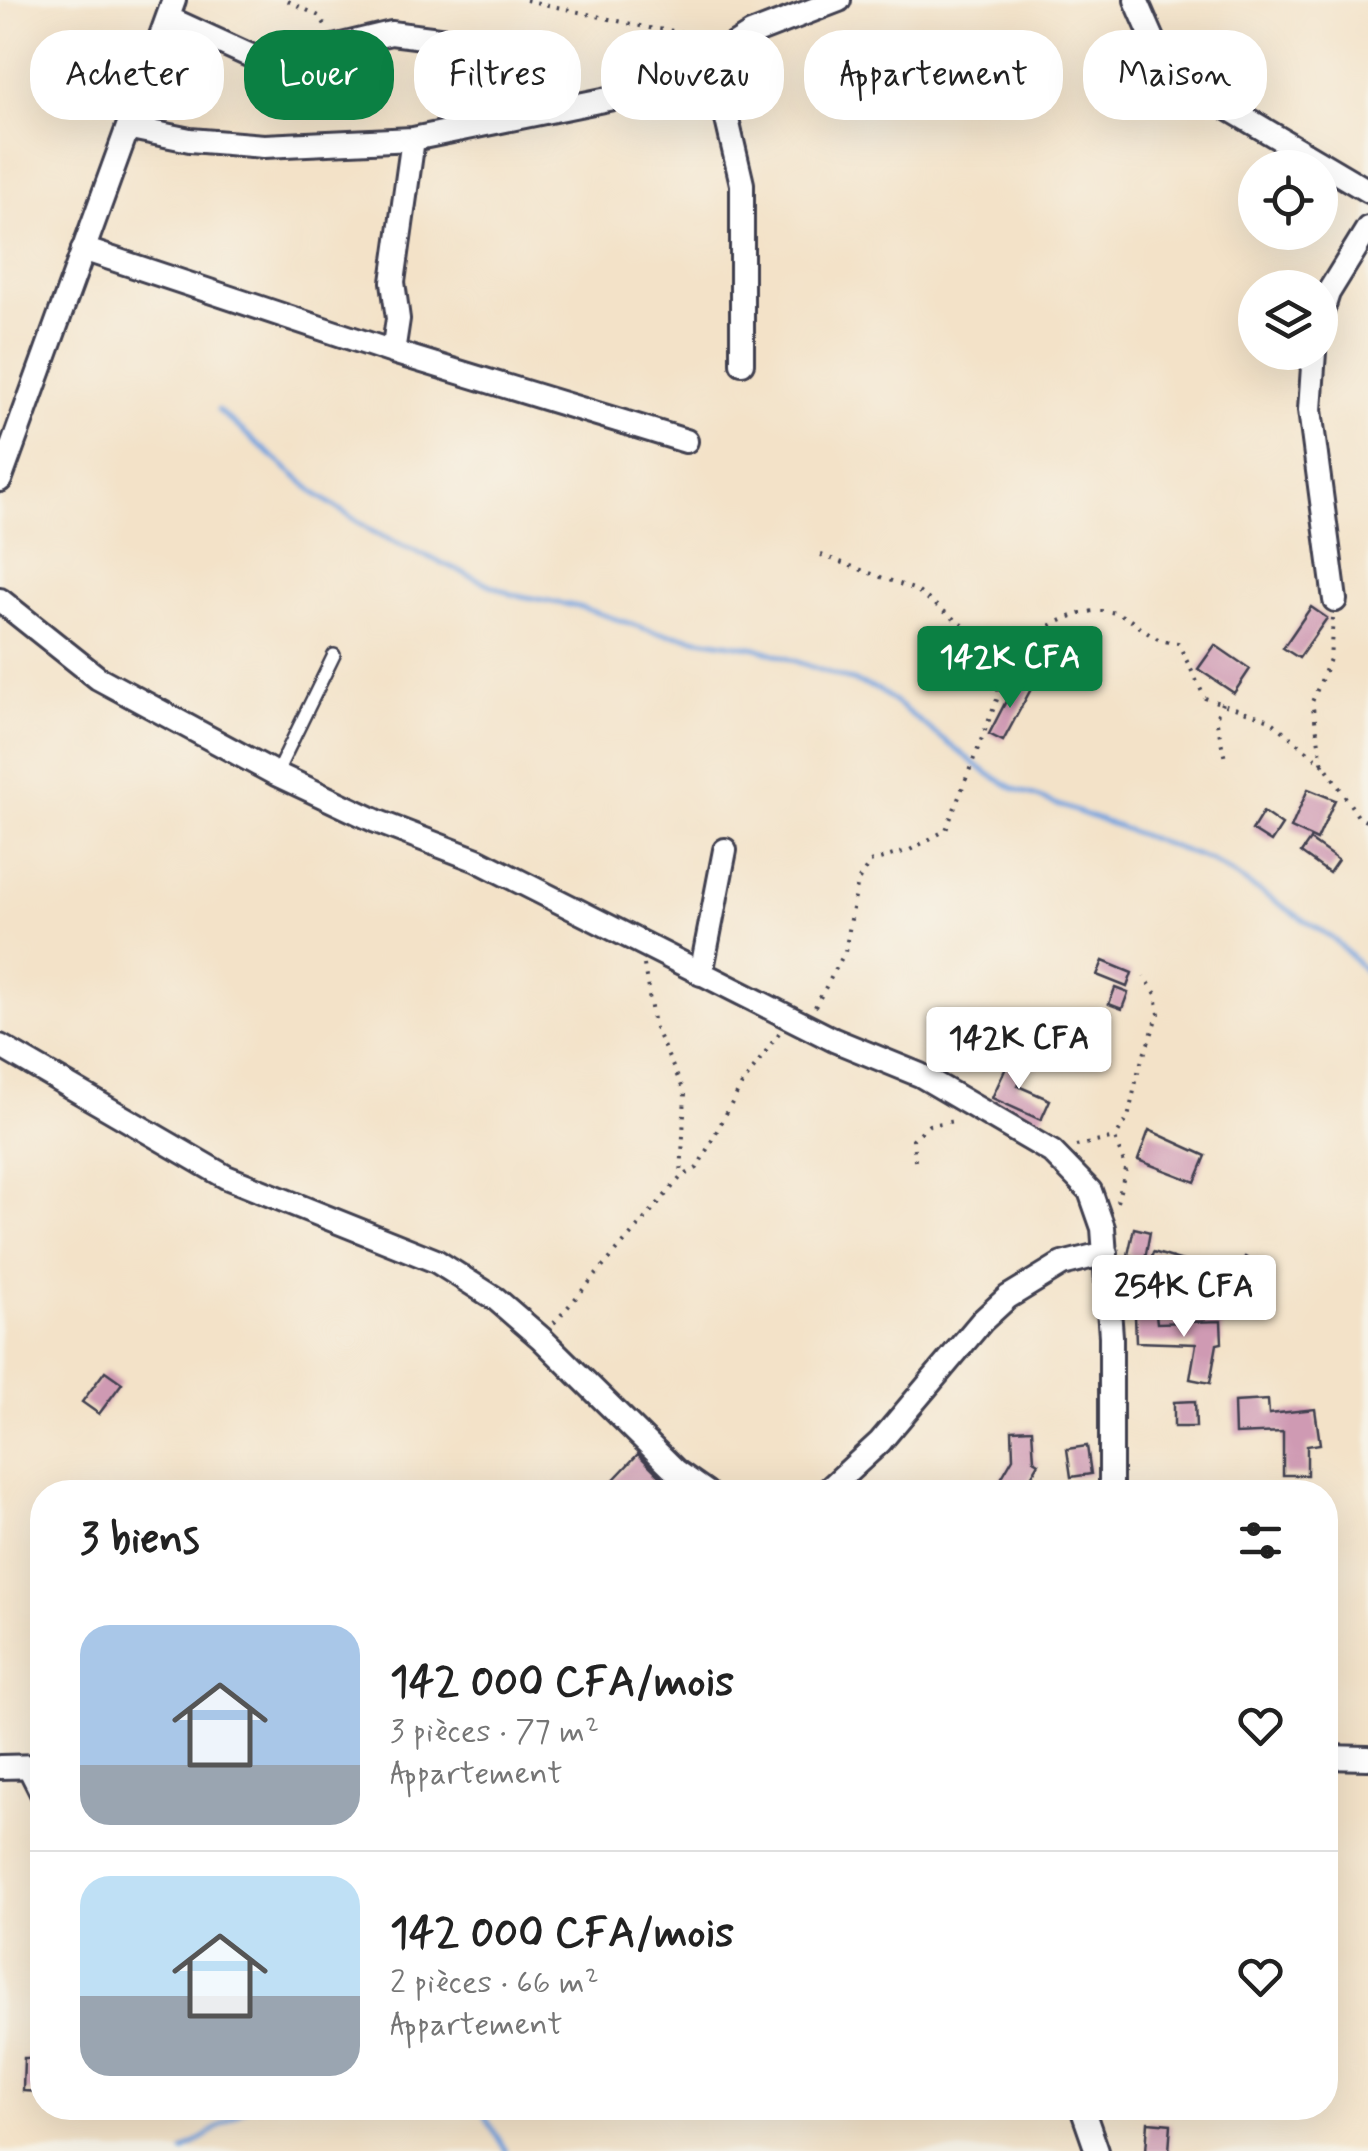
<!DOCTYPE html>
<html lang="fr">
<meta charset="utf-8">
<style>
body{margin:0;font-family:Mynerve,sans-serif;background:#f6f6f6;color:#222;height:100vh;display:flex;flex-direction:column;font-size:38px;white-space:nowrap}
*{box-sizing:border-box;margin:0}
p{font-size:32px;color:#767676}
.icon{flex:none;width:55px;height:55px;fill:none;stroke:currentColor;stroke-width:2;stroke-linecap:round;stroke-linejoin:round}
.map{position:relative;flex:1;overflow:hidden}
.panel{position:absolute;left:30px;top:1480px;width:1308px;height:640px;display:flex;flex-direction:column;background:#fff;border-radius:40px;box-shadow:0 10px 40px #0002}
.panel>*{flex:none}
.top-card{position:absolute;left:30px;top:30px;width:1310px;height:90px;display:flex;gap:20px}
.buttons{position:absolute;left:1238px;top:150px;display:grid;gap:20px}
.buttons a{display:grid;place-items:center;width:100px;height:100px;border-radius:50%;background:#fff;box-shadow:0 10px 40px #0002;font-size:50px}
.price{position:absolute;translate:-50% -85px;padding:0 22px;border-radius:10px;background:#fff;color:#222;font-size:32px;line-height:65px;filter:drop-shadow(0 2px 5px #0008)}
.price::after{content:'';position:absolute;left:50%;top:60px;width:30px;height:22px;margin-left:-15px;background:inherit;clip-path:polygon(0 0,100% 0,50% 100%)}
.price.current{background:#0b8043;color:#fff}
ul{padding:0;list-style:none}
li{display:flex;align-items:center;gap:30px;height:250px;padding:0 50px}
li+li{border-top:2px solid #e0e0e0}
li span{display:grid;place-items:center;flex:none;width:280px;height:200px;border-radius:30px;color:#555}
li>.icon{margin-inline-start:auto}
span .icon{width:120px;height:120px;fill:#fffc;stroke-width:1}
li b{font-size:42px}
h2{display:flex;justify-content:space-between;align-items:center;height:120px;padding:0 50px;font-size:42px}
.tag{padding:0 35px;border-radius:40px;background:#fff;box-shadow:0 10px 40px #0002;font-size:35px;line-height:90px}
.tag.current{background:#0b8043;color:#fff}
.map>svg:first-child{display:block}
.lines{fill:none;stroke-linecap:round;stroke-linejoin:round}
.stream{stroke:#75a3de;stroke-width:5}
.building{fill:#cf9ab3}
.service-casing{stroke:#413f50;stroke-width:16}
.minor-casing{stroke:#413f50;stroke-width:28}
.path{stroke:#413f50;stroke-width:4;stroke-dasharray:2.5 8;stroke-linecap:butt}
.service{stroke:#fff;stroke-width:11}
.minor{stroke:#fff;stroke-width:22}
</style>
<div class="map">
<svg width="1368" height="2151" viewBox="0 0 1368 2151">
<rect width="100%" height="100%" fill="#f7f3e8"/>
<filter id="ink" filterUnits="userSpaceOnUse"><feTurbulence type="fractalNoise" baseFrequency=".01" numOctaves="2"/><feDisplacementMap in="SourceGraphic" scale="20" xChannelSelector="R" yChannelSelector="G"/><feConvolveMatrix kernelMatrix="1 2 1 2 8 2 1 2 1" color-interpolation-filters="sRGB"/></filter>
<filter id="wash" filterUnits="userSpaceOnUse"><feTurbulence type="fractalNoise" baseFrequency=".0048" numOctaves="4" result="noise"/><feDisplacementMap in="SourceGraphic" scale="40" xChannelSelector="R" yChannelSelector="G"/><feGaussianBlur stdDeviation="2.25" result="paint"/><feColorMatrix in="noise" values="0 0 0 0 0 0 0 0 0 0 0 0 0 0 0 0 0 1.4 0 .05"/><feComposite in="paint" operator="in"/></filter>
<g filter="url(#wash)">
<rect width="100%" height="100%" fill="#f3e2c8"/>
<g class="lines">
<!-- stream -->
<path class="stream" d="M218,410L319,496L375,533L511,594L580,607L655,632L757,648L879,690L987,773L1015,789L1212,861L1334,939L1368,974
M480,2108L506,2151
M184,2151L246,2108"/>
</g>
<g id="blocks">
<!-- building -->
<path class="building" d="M1311,607L1327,618L1299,658L1283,648Z
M1215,645L1250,669L1234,693L1198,669Z
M1016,682L1031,689L1003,741L989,734Z
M1308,789L1335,800L1317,840L1291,828Z
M1263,812L1282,825L1271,842L1252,830Z
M1310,840L1338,860L1329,873L1301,853Z
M1103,961L1132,973L1127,987L1097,975Z
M1115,988L1128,993L1122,1009L1109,1004Z
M1016,1024L1035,1026L1034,1041L1015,1039Z
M1011,1057L1027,1064L1018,1086L1050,1100L1041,1120L992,1098Z
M1149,1130L1206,1156L1195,1182L1138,1160Z
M1134,1228L1150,1232L1145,1259L1128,1255Z
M1153,1252L1233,1276L1245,1257L1260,1266L1246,1289L1253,1294L1244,1309L1145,1281Z
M1156,1314L1157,1323L1221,1321L1222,1343L1217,1344L1210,1383L1190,1379L1196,1344L1136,1342L1135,1315Z
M105,1371L122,1383L99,1414L82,1402Z
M1268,1400L1269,1414L1315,1409L1320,1444L1307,1446V1475H1283V1432L1235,1434L1234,1402Z
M1195,1401L1196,1427H1174V1402Z
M1032,1429L1034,1460L1039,1463L1022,1492H1013L998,1484L1013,1458L1012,1430Z
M1087,1446L1091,1474L1071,1477L1067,1449Z
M638,1454L661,1477L646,1492H602Z
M24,2058H42V2092L23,2091Z
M1148,2122L1171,2124L1169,2151H1146Z"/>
</g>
</g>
<g filter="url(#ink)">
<use href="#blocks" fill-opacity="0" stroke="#413f50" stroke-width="2.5"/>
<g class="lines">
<defs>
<path id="service" d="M276,774L334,655"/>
<path id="minor" d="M1136,0L1160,55L1184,82L1368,191
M168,18L266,63L391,33L447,40L469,50L480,65L493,121
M712,55L742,184V363
M131,128L190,140L264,146L413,139L652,90L688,74L751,34L839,0
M83,249L393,352L686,441
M1320,318L1328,293L1368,228
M393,352L398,319L393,282L413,139
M1314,352L1310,410L1335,600
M0,480L174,0
M0,600L98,678L276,774L376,821L477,860L834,1040L920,1075L1052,1152L1090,1191L1103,1228L1111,1336V1492
M701,974L725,850
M0,1046L226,1177L436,1261L496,1299L541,1338L676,1471L706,1492
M826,1492L880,1442L982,1321L1008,1297L1062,1264L1106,1253
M1325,1757L1368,1758
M0,1767L42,1766
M29,1767L42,1793
M1082,2108L1097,2151"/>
</defs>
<!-- service casing -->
<use href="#service" class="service-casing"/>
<!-- minor casing -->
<use href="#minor" class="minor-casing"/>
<!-- path -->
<path class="path" d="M526,0L649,28L706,35
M288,1L319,16L328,29
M340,65V82
M1333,618L1330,659L1312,702L1322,761L1359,818L1368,822
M1005,652C1039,633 1090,593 1130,620C1149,633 1153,641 1178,643L1205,698L1270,720L1325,766
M1222,703L1216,718L1225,759
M644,965L654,1026L685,1093L681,1177
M815,1007L845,952L858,881L870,862L910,850L946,830L998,697V677L1008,658L999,642L962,625L916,590L821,555
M1076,1146L1115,1138
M915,1161L913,1139L929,1125L955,1121
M1117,1202L1126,1169L1115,1138L1128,1118L1139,1068L1159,1014L1156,994L1144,976
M554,1323L681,1177L697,1168L741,1086L779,1033"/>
<!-- service -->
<use href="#service" class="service"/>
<!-- minor -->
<use href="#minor" class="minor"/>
</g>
</g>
</svg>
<div class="buttons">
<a><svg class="icon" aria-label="locate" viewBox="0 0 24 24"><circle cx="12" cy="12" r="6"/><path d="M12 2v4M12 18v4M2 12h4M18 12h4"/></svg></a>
<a><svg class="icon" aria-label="layers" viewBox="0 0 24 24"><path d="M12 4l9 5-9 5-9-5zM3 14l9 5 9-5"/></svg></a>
</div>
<b class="price current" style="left:1010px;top:711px">142K CFA</b>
<b class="price" style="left:1019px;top:1092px">142K CFA</b>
<b class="price" style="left:1184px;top:1340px">254K CFA</b>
<div class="top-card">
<a class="tag">Acheter</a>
<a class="tag current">Louer</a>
<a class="tag">Filtres</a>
<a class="tag">Nouveau</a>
<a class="tag">Appartement</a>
<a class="tag">Maison</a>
</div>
<section class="panel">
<h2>3 biens<svg class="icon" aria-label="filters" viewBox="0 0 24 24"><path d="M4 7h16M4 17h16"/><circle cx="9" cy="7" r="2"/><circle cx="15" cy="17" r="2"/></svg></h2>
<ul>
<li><span style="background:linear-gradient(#a9c7e8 70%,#9aa5b1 0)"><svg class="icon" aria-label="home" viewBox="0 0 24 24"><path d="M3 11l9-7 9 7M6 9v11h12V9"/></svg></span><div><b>142 000 CFA/mois</b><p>3 pièces · 77 m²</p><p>Appartement</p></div><svg class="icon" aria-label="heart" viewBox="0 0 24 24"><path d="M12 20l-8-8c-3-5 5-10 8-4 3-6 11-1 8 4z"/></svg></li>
<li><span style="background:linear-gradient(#bfe0f5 60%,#9aa5b1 0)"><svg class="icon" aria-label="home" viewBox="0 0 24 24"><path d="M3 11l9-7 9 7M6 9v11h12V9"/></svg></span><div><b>142 000 CFA/mois</b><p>2 pièces · 66 m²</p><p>Appartement</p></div><svg class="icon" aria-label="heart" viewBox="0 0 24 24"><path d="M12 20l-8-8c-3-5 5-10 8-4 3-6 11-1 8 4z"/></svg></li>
</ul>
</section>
</div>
